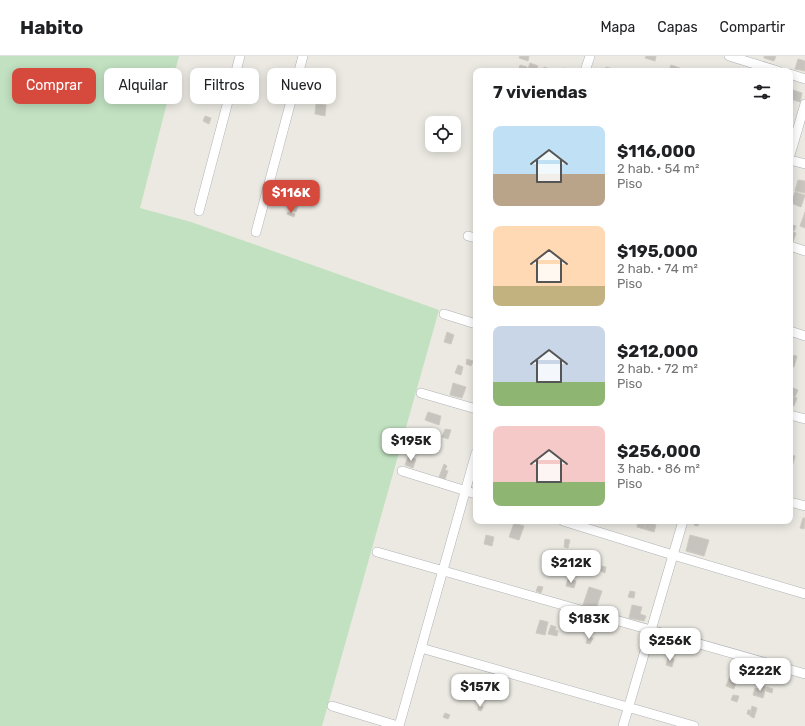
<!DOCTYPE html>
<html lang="es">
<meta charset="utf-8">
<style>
body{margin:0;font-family:Rubik,sans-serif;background:#f2f2f2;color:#202124;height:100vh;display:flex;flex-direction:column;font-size:15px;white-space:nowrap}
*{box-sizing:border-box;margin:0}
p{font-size:13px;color:#757577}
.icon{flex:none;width:22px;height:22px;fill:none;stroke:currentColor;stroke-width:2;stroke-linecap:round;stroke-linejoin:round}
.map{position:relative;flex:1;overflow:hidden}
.details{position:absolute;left:473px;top:12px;width:320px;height:456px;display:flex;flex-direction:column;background:#fff;border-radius:8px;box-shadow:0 2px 10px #0003}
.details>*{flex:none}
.guide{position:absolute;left:12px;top:12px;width:380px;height:36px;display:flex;gap:8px}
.buttons{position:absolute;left:425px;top:60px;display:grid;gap:8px}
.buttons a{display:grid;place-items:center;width:36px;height:36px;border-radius:8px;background:#fff;box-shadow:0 2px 10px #0003;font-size:20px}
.price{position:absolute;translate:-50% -34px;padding:0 9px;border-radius:8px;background:#fff;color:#222;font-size:13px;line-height:26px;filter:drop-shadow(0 1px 2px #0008)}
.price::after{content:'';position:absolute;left:50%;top:24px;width:12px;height:9px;margin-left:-6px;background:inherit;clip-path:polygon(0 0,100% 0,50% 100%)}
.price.active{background:#d64a3e;color:#fff}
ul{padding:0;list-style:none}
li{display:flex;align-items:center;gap:12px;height:100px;padding:0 20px}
li span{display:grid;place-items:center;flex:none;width:112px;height:80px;border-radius:8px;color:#555}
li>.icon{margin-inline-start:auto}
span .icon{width:48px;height:48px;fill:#fffc;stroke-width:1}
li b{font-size:17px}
h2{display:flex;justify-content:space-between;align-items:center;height:48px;padding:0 20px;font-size:17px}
.pill{padding:0 14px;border-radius:8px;background:#fff;box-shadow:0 2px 10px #0003;font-size:14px;line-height:36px}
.pill.active{background:#d64a3e;color:#fff}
header{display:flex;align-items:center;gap:24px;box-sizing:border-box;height:56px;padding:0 20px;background:#fff;border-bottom:1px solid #e0e0e0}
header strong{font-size:19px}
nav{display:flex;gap:22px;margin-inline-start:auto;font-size:14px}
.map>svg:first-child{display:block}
.green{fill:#c1e1c1}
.building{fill:#c7c4bf;stroke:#cfcbc1}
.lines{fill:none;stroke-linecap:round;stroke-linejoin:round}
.minor-casing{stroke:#afb2b6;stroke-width:10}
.minor{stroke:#fff;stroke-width:9}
</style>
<header>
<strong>Habito</strong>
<nav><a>Mapa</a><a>Capas</a><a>Compartir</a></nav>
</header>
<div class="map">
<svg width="805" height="670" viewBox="0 0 805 670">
<rect width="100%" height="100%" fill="#ebe9e2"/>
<!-- green -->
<path class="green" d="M0,0H179L140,152L191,166L439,254L322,670H0Z"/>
<!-- building -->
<path class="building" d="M520,0H529L528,5L519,2Z
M646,0H656L655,5L645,2Z
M764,0H776L774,5L764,2Z
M798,3L805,5V15L795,13Z
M530,7L538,10L536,15H527Z
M520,9L527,11L526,15H518Z
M671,9L680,12L679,15H669Z
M544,11L556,15H543Z
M606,11L620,15H605Z
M563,12L576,15H562Z
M793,34L802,37L800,46L790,43Z
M790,45L793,46L791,55H790Z
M316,48L326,49L325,60L315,58Z
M205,60L211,62L209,68L203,65Z
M798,124L805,125V137L795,135Z
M795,136L805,139L801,151L791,147Z
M292,142L300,145L296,156L288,153Z
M288,156L295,158L294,161L287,158Z
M805,156V172L800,170Z
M790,168L796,170L794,175L790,173Z
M790,175L796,177L793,186L790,185Z
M447,276L454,279L451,288L444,286Z
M790,299L797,300L794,311L790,310Z
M467,303L473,305L471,310L466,308Z
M458,309L463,311L461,319L455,317Z
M453,327L466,331L462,342L450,339Z
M791,331L798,334L795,341L790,339Z
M790,340L797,342L794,350L790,348Z
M428,356L441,360L439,369L425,364Z
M445,373L451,374L448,383L442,381Z
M790,399L795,400L793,408L790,407Z
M408,401L416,403L413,412L405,409Z
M444,408L447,410L445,414L448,415L445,423L439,421Z
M803,462H805L804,473L800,472Z
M638,465H646L644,473L637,471Z
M696,465H702L701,466L699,465L698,470L694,469Z
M646,466L656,469L654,476L644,473Z
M514,467L524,470L519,484L509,481Z
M486,479L494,481L492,490L484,488Z
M690,479L709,484L704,500L686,495Z
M565,483L570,484L568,492L564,491Z
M602,510L606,511L605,517L601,515Z
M568,523L576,525L574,532L566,530Z
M538,530L543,531L541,537L536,535Z
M589,531L602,535L596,553L583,549Z
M630,535L635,536L634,542L628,541Z
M632,549L642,551L640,558L646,560L644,565L629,562Z
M540,564L548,566L545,579L536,577Z
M551,569L556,571L555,574L558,575L557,580L548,578Z
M588,581L593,582L590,588L586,587Z
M668,602L674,603L672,611L666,609Z
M731,618L738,620L734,633L726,630Z
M760,629L766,631L763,642L753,639L755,632L759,633Z
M767,631L773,633L772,637L766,635Z
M733,639L739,640L737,646L731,644Z
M479,649L483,651L481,655L478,654Z
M752,650L757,652L754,662L750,660Z
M748,654H751L750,659L747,658Z
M445,657L450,659L448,663L443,661Z"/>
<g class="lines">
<defs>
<path id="minor" d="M729,0L778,15
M585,15L590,0
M790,18L805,23
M790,99L805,48
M790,104L805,108
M199,155L240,0
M256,176L303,0
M468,180L476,182
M790,190L805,195
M444,258L476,268
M790,275L805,280
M421,337L476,353
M790,359L805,363
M402,415L476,438
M790,446L805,450
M563,465L673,499L805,538
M377,496L805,618
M421,592L694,670
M332,650L398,670
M399,670L476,397
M623,670L683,465"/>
</defs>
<!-- minor casing -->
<use href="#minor" class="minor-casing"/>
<!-- minor -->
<use href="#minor" class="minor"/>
</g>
</svg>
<div class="buttons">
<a><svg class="icon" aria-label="locate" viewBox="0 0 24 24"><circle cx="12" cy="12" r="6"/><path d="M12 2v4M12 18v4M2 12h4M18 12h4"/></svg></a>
</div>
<b class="price active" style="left:291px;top:158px">$116K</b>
<b class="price" style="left:411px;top:406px">$195K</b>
<b class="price" style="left:571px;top:528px">$212K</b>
<b class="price" style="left:589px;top:584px">$183K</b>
<b class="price" style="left:670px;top:606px">$256K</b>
<b class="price" style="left:760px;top:636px">$222K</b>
<b class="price" style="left:480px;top:652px">$157K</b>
<div class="guide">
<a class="pill active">Comprar</a>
<a class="pill">Alquilar</a>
<a class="pill">Filtros</a>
<a class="pill">Nuevo</a>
</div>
<section class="details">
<h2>7 viviendas<svg class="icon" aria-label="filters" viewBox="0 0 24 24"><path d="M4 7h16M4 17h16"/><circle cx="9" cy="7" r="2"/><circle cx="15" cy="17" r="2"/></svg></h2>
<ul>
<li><span style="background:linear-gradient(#bfe0f5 60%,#b9a48a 0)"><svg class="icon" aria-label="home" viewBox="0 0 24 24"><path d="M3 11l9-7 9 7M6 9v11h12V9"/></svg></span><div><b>$116,000</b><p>2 hab. · 54 m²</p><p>Piso</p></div></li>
<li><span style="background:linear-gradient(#ffd9b3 75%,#c2b280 0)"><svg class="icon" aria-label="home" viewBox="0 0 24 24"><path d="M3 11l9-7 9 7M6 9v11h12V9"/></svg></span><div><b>$195,000</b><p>2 hab. · 74 m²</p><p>Piso</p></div></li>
<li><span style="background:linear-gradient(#c9d6e8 70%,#8fb573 0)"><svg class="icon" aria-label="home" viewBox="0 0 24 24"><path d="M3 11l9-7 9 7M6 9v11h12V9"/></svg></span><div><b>$212,000</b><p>2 hab. · 72 m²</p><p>Piso</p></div></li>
<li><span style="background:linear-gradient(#f6c9c9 70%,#8fb573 0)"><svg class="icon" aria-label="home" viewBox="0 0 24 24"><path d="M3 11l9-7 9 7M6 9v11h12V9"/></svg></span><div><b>$256,000</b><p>3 hab. · 86 m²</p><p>Piso</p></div></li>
</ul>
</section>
</div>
